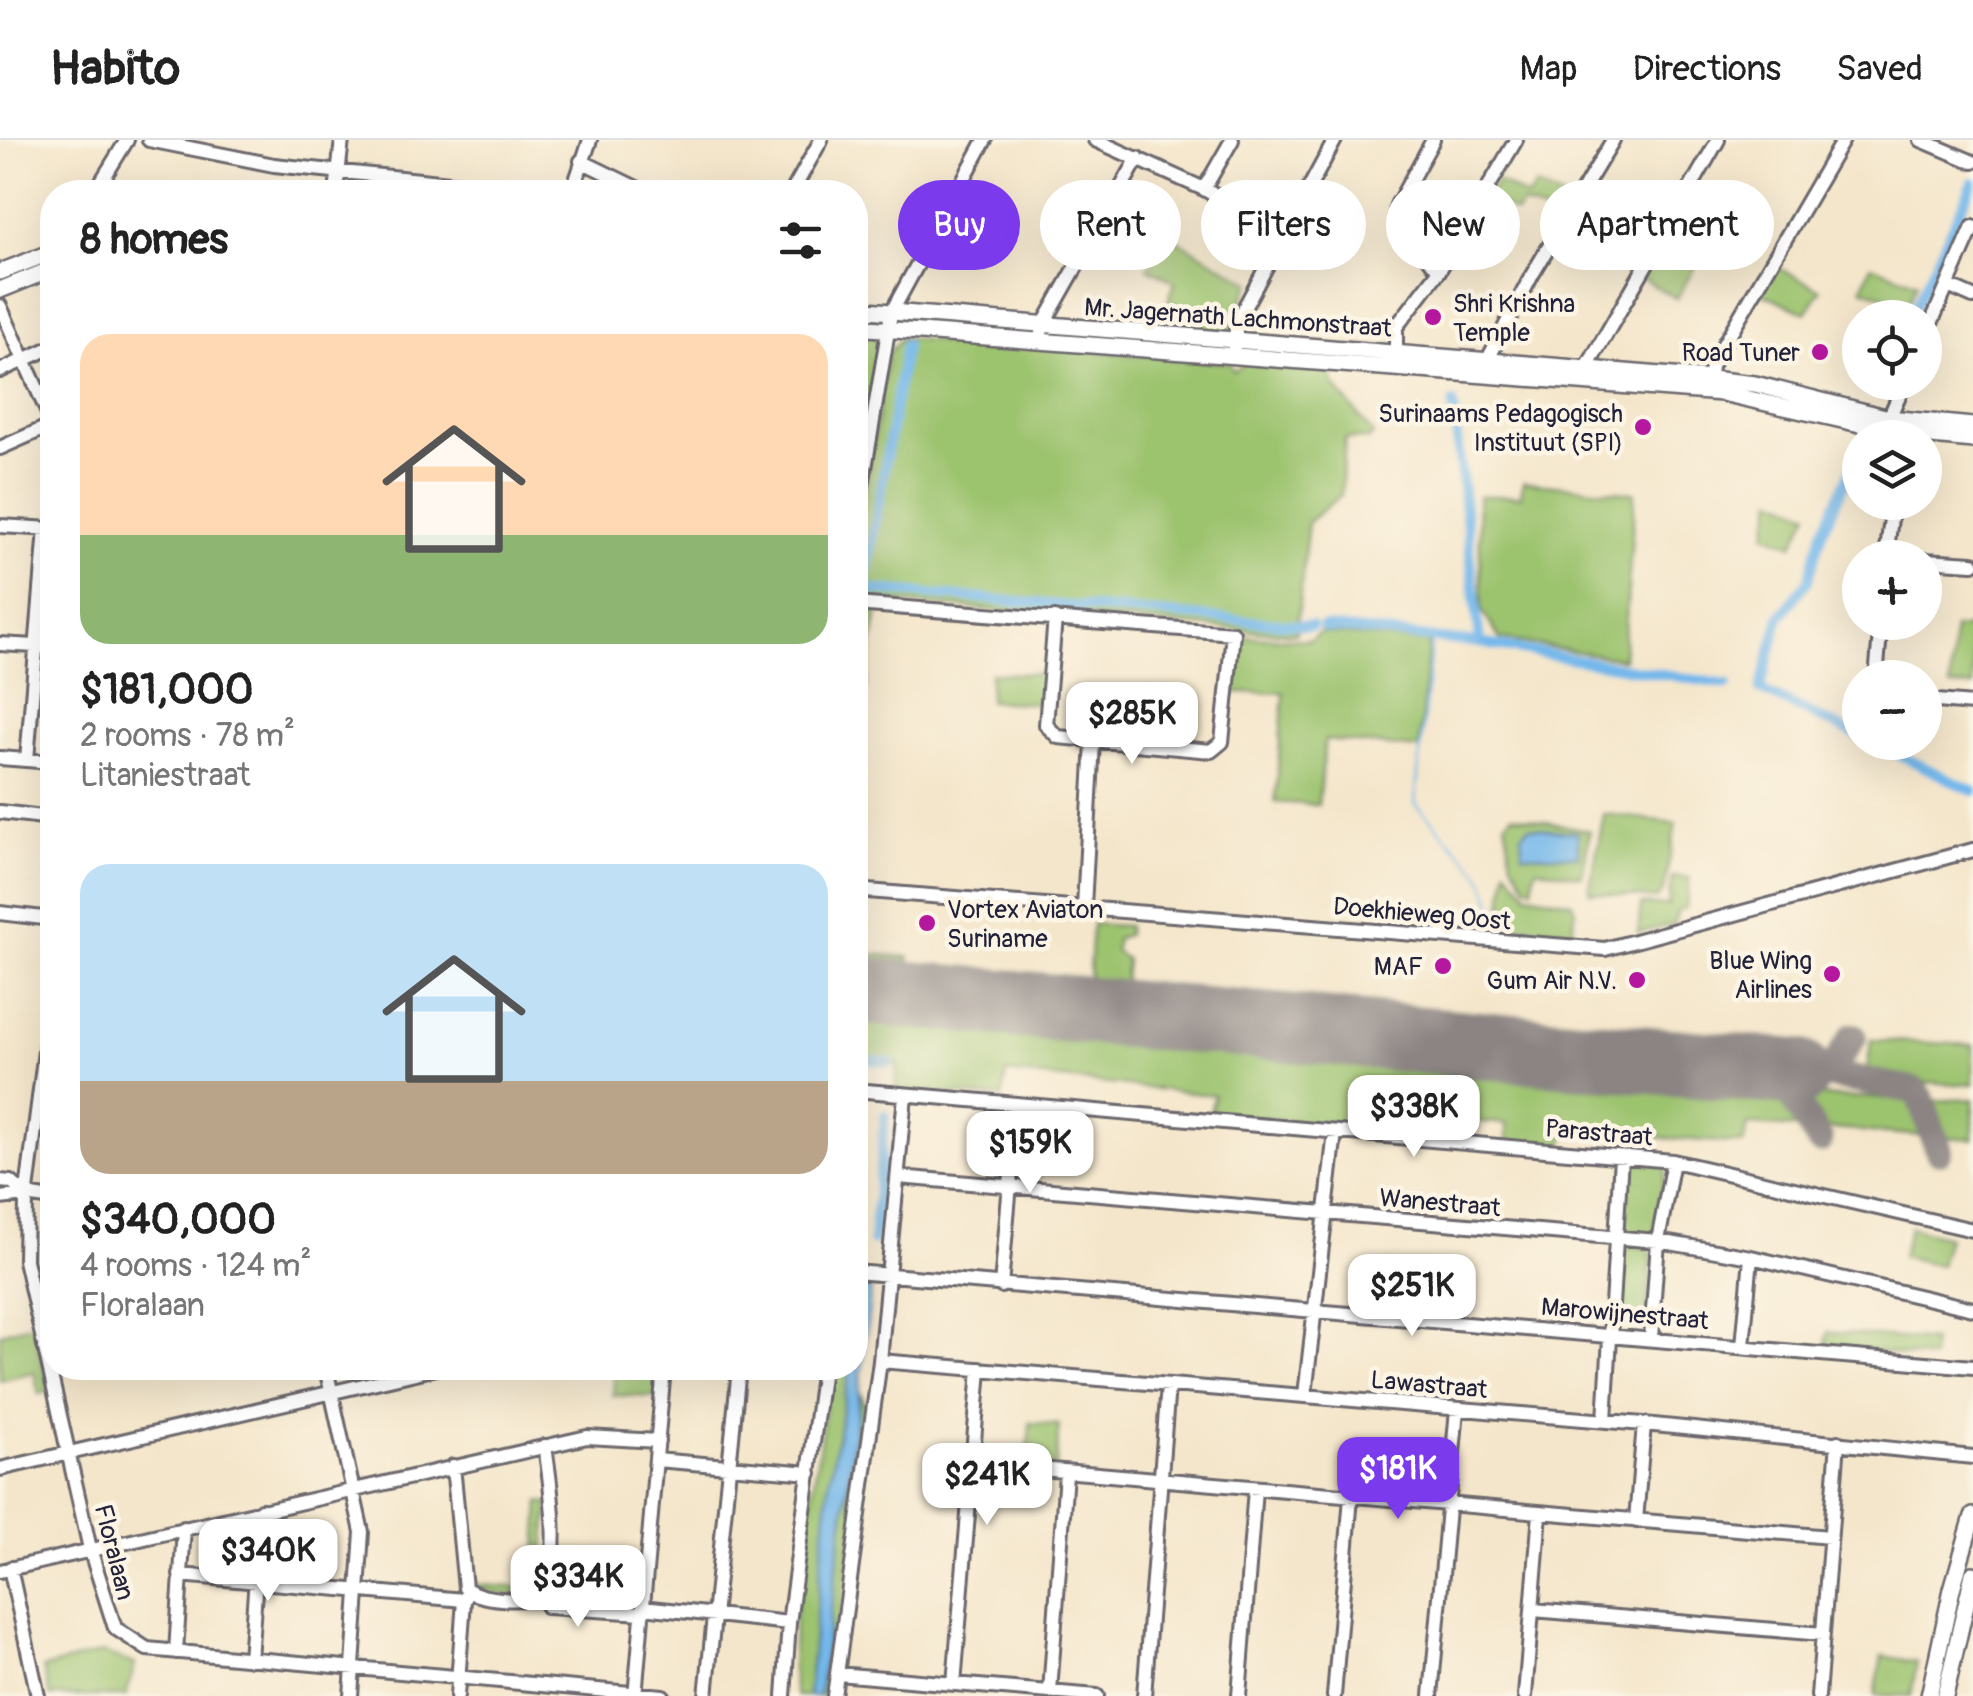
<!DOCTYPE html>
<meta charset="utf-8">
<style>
body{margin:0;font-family:Pangolin,sans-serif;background:#f6f6f6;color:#222;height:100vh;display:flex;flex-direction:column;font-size:38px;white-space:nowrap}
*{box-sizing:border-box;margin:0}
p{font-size:32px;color:#767676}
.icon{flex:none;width:55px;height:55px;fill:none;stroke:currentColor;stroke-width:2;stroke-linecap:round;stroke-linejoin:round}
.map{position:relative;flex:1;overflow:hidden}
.sheet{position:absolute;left:40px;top:40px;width:828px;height:1200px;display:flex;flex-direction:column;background:#fff;border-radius:40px;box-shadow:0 10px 40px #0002}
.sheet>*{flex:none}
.banner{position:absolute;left:898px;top:40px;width:925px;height:90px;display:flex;gap:20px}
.fabs{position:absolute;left:1842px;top:160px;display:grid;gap:20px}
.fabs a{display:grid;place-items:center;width:100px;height:100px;border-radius:50%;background:#fff;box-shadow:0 10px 40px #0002;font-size:50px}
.price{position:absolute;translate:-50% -85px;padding:0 22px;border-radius:20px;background:#fff;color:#222;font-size:32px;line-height:65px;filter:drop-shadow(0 2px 5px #0008)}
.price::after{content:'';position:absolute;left:50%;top:60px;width:30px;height:22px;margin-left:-15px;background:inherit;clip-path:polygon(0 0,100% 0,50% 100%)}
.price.on{background:#7c3aed;color:#fff}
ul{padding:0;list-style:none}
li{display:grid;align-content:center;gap:20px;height:530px;padding:0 40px}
li span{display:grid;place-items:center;height:310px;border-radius:30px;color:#555}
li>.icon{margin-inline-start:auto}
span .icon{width:180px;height:180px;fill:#fffc;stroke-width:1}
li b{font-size:42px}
h2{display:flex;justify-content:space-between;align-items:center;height:120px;padding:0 40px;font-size:42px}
.tag{padding:0 35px;border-radius:45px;background:#fff;box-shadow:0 10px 40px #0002;font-size:35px;line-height:90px}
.tag.on{background:#7c3aed;color:#fff}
header{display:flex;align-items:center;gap:60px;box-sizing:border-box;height:140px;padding:0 50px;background:#fff;border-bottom:2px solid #e0e0e0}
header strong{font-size:48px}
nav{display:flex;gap:55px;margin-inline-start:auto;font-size:35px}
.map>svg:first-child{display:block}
.green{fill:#9cc36e;stroke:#5f7254;stroke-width:2.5}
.water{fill:#75b8eb;stroke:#4c6d93;stroke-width:2.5}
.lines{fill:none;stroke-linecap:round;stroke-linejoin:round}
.stream{stroke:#75b8eb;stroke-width:2.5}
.canal{stroke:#75b8eb;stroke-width:10}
.taxiway{stroke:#8b8483;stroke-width:28}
.runway{stroke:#8b8483;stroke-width:68}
.minor-casing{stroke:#6c676d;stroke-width:18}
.major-casing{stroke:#6c676d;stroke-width:20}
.minor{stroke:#fff;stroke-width:12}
.major{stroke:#fff;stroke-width:15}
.poi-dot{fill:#b5179e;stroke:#fcf5e5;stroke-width:4}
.labels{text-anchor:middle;stroke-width:9;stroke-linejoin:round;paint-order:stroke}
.poi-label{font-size:25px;fill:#22223b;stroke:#fcf5e5;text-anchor:end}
.street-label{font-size:25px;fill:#22223b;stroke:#fcf5e5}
</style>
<header>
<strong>Habito</strong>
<nav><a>Map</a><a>Directions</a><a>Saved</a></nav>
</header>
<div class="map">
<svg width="1973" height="1556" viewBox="0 0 1973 1556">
<rect width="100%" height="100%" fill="#fcf5e5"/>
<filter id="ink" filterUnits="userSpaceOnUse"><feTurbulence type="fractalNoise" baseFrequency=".01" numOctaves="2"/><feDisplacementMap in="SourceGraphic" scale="20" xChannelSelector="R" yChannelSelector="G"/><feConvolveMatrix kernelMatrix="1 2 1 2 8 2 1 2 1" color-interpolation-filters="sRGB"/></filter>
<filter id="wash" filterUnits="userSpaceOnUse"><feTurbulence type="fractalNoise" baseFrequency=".0048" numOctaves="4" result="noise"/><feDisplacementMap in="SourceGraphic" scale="40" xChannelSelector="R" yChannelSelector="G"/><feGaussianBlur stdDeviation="2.25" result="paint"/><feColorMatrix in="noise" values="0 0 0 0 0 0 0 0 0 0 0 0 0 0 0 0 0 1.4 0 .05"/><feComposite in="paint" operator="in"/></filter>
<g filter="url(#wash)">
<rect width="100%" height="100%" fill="#f4e6cb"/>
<!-- green -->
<path class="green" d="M1497,41L1528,58L1536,46L1571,63L1560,80L1522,64L1516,73L1487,58Z
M1168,95L1251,142L1227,194L1158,191L1175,142L1148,128Z
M1661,101L1698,121L1677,159L1641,138Z
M1773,125L1821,150L1806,173L1757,151Z
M1871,125L1917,143L1907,165L1862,148Z
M855,194L874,196L879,205L855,360Z
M901,198L984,204L981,210L994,211L995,202L1230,223L1234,231L1245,223L1332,230L1334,245L1373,294L1370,299H1345L1341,355L1308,382L1296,494L855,459V413L888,213Z
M1523,342L1635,353L1623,519L1500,499L1482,471L1478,356H1521Z
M1774,358L1809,373L1793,405L1766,394Z
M855,467L878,470L855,618V558L868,481L855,479Z
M1954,488L1973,489V547L1950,546Z
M1321,492L1429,502L1419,609L1325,600L1318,665L1275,662L1284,553L1232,552L1237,496L1309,500Z
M990,533L1045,534L1043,564L989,561Z
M1604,674L1676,683L1664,750L1657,759L1589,752Z
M1512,675L1590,691L1582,736L1536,728L1532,748L1526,745L1512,722L1505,683Z
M1507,729L1528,754L1572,762L1576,770L1572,791L1501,784Z
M1672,737L1690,738L1686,767L1677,772L1675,784L1638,793L1641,764L1668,766Z
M1092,784L1128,786L1127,795L1117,798L1115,811L1126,819L1123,855L1088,852Z
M855,813L909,817L906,839L855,834Z
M855,877L1794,962L1801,988L1748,985L1743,1004L1566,990L1563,1007L1507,1001V984L1431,977V981H1447V992H1419L1418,984L1417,994L1210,973L1214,955L1006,933L1002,958L895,950L897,923L855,918Z
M1871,900L1973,905V945L1866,939Z
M1806,956L1909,959L1926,996L1820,988Z
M1973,959V999L1942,997L1928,961Z
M1634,1022L1667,1025L1654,1095L1619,1092L1626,1024Z
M1910,1087L1948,1097L1940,1126L1902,1116Z
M1625,1106L1645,1107L1652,1114L1646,1186L1613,1183L1618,1112Z
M33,1184L49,1251L39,1254L34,1232L0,1240V1193Z
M1828,1192L1932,1201L1931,1219L1826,1205Z
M615,1228H659L657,1257L613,1255Z
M830,1228H850L829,1343L808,1556H796C779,1519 826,1285 830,1228Z
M861,1253L864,1263L870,1264L829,1556H819Z
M1030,1283L1059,1285L1056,1327L1027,1324Z
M540,1362L549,1363V1368L539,1450C518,1459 489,1454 468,1445L463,1379L469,1378L471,1438L478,1445L530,1448L535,1444Z
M102,1513L135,1524L126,1556H50L43,1528Z
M1882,1516L1917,1522L1911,1556L1875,1555Z"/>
<!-- water -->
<path class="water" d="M1529,687L1578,693V716L1523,714L1521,695Z
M864,1144L871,1147C857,1284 838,1420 819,1556H808L829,1343L850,1228H855V1180Z"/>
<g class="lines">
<!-- stream -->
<path class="stream" d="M1432,498L1415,663L1480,733L1499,777"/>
<!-- canal -->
<path class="canal" d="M1915,167L1973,42
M905,205L864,449L1312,486
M1453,263L1480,503
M1859,311L1823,391L1808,441L1780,477L1760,550L1860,597
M1323,487L1480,503L1727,545
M1873,602L1973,651
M855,919L890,922
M873,1101L885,975"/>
<!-- taxiway -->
<path class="taxiway" d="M1776,931L1819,1000
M1798,933L1829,935L1853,897
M1829,935L1914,950L1920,957L1939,1011"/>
<!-- runway -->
<path class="runway" d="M855,850L1798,933"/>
</g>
</g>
<g filter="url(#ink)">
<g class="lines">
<defs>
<path id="minor" d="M149,0L274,25L538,52
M1095,0L1204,49L1282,94
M1433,0L1397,65L1396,77L1439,131
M1921,0L1973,22
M581,21L645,52
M1204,49L1232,0
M95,52L127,0
M336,52L342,0
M572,52L590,0
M792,52L821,0
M1948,146L1973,157
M0,166L52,282
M1925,197L1973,87
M1040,202L1042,187L1138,18
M1234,207L1237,181L1335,0
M1487,221L1532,135L1613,0
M1396,222V187L1439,131L1516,0
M0,231L52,207
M1585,237L1586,229L1718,0
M1709,247L1711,226L1843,0
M1889,278L1905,242
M0,308L52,285
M0,386L52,389
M855,388L891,173L985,0
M1886,418L1893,362
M1925,420L1973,423
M855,464L1233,493L1222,602L1211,611L1058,597L1046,585L1055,478
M0,504L52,507
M1876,538L1881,482
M1925,560L1973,564
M0,618L52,622
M27,620L46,389
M0,672L52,678
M855,750L1605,809L1973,710
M1084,767L1093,601
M0,773L52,779
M52,856L26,1059L25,1120L90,1409L115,1488L147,1509L663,1556
M855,950L1673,1021L1973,1090
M898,1037L1658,1101L1751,1117L1973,1169
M0,1041L11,1042L26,1055
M0,1058L26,1055L52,1059
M855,1132L1973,1227
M1001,1146L1017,964
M1651,1198L1658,1101L1673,1021
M1743,1206L1751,1117
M880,1221L1644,1284L1973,1317
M326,1228L362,1392L351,1556
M1305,1255L1335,992
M1605,1280L1621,1017
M656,1320L810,1333
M971,1323L1830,1397
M453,1326L465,1448C480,1460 521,1463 540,1455
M0,1329L437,1228
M1636,1381L1644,1284
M10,1428L38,1556
M0,1431L587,1297L658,1301
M180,1435L464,1460L469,1452
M540,1455C564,1427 550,1341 545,1306
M540,1455L548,1467L643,1473
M643,1467L789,1483
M1533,1470L1823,1494
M176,1512L184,1388
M250,1519L261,1370
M837,1534L1097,1556
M954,1544L980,1229
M1050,1552L1066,1333
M457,1556L464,1460
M635,1556L664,1228
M706,1556L739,1228
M784,1556L789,1483L823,1228
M834,1556L880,1221L905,955
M1144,1556L1168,1245
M1239,1556L1255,1349
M1334,1556L1351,1357
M1431,1556L1457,1269
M1525,1556L1540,1373
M1818,1556L1838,1302"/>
<path id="major" d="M0,132L52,112
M0,150L52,129
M855,169L1710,239L1755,244L1889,278L1973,286
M855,187L1722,253L1900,293L1973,300
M1929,1556L1952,1449L1973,1376
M1945,1556L1973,1434"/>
</defs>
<!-- minor casing -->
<use href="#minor" class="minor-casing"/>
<!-- major casing -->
<use href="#major" class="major-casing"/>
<!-- minor -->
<use href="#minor" class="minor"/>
<!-- major -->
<use href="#major" class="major"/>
</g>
</g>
<!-- markers -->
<g class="poi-dot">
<circle cx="1433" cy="177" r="10"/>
<circle cx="1820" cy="212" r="10"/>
<circle cx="1643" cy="287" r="10"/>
<circle cx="927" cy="783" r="10"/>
<circle cx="1443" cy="826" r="10"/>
<circle cx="1832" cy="834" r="10"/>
<circle cx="1637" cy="840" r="10"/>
</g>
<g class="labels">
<!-- poi labels -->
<g class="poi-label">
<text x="1453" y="172" text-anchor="start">Shri Krishna<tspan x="1453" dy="29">Temple</tspan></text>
<text x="1800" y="221">Road Tuner</text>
<text x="1623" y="282">Surinaams Pedagogisch<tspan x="1623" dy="29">Instituut (SPI)</tspan></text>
<text x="947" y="778" text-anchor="start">Vortex Aviaton<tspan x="947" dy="29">Suriname</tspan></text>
<text x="1812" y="829">Blue Wing<tspan x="1812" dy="29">Airlines</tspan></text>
<text x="1423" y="835">MAF</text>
<text x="1617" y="849">Gum Air N.V.</text>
</g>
<!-- street labels -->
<g class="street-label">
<text transform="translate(1238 177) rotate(4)" y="9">Mr. Jagernath Lachmonstraat</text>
<text transform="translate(1422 773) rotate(5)" y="9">Doekhieweg Oost</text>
<text transform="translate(1599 992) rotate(5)" y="9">Parastraat</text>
<text transform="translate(1440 1062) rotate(5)" y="9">Wanestraat</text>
<text transform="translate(1625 1173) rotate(5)" y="9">Marowijnestraat</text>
<text transform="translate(1429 1244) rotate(5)" y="9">Lawastraat</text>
<text transform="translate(115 1412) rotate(76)" y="9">Floralaan</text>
</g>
</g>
</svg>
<div class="fabs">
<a><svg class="icon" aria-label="locate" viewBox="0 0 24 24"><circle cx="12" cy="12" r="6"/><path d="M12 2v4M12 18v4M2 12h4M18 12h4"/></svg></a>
<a><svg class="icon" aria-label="layers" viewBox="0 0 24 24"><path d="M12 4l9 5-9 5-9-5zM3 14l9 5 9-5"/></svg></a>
<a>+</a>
<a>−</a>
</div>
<b class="price" style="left:1132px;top:627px">$285K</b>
<b class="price" style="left:1414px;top:1020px">$338K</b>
<b class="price" style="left:1030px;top:1056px">$159K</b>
<b class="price" style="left:1412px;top:1199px">$251K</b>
<b class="price on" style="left:1398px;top:1382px">$181K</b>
<b class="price" style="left:987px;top:1388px">$241K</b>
<b class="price" style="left:268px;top:1464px">$340K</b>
<b class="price" style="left:578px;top:1490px">$334K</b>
<div class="banner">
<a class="tag on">Buy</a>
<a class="tag">Rent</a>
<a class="tag">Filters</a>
<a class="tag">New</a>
<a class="tag">Apartment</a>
</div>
<section class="sheet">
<h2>8 homes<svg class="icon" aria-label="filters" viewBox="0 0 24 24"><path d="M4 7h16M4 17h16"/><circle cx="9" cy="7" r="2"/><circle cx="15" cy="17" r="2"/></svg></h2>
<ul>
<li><span style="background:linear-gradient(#ffd9b3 65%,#8fb573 0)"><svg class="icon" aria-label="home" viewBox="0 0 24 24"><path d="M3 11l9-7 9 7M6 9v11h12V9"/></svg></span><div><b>$181,000</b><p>2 rooms · 78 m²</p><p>Litaniestraat</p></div></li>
<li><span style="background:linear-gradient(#bfe0f5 70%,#b9a48a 0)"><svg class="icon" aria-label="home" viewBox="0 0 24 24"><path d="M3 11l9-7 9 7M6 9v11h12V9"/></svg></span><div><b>$340,000</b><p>4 rooms · 124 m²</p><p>Floralaan</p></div></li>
</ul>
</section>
</div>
